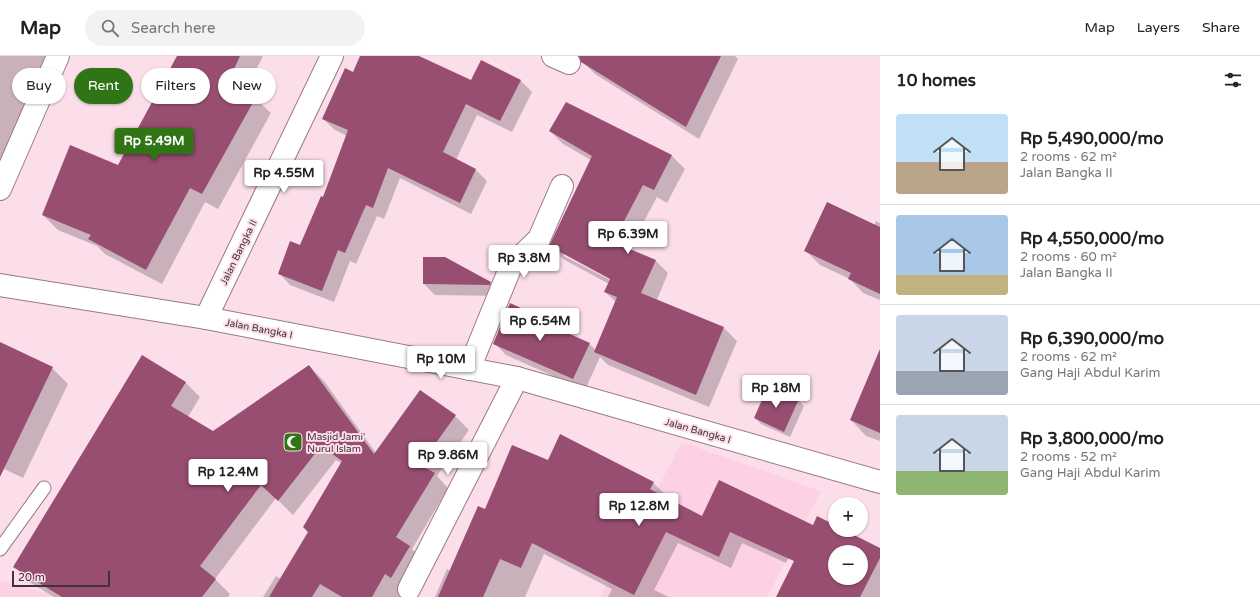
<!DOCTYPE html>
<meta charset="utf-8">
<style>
body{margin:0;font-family:"Varela Round",sans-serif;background:#f2f2f2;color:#222;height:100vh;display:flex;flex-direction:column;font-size:15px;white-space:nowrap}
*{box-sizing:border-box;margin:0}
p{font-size:13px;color:#767676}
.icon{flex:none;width:22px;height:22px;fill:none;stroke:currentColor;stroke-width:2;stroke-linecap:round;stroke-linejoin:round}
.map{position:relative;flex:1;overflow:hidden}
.drawer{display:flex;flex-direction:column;background:#fff;width:380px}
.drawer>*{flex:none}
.guide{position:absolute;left:12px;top:12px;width:380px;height:36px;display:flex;gap:8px}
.tools{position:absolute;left:828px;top:441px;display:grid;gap:8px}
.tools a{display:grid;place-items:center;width:40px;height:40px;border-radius:50%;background:#fff;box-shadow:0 1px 3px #0004;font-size:20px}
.scale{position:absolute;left:12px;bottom:10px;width:98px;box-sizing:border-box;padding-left:4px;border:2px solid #403237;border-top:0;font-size:11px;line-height:14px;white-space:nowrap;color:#403237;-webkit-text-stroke:3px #fcdeea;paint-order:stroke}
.price{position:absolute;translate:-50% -34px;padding:0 9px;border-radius:4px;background:#fff;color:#222;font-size:13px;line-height:26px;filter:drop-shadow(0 1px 2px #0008)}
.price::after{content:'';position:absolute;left:50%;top:24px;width:12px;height:9px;margin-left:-6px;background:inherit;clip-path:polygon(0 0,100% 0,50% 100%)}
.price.current{background:#307515;color:#fff}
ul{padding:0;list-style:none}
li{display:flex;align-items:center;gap:12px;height:100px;padding:0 16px}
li+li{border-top:1px solid #e0e0e0}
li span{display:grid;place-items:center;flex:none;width:112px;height:80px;border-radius:4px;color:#555}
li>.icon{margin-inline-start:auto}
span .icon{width:48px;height:48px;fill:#fffc;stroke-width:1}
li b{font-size:17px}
h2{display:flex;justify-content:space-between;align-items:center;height:48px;padding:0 16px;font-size:17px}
.pill{padding:0 14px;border-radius:18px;background:#fff;box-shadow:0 1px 3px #0004;font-size:14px;line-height:36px}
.pill.current{background:#307515;color:#fff}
header{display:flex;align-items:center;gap:24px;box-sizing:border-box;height:56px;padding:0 20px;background:#fff;border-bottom:1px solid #e0e0e0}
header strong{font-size:19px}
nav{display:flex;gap:22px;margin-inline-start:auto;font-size:14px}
.search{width:280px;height:36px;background:#f2f2f2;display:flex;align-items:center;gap:10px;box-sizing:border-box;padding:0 14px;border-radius:22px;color:#767676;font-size:15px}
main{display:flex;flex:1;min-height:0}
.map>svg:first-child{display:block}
.built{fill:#fdd1e3}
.shadow{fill:#0003;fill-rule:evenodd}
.building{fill:#974e70;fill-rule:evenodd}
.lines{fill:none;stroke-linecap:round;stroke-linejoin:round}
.lane-casing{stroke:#997986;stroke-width:15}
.street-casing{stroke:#997986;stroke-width:24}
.secondary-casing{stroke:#997986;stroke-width:24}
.lane{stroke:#fff;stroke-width:13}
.street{stroke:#fff;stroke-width:22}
.secondary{stroke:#fff;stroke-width:22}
.labels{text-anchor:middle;stroke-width:4;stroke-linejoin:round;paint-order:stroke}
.street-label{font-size:10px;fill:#403237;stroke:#fcdeea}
.poi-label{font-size:10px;fill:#403237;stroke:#fcdeea;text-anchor:start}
</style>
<header>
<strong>Map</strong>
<div class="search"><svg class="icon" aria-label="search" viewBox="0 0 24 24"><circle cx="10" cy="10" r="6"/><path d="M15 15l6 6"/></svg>Search here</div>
<nav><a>Map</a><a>Layers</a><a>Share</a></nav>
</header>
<main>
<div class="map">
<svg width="880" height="541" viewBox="0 0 880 541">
<rect width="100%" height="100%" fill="#fcdeea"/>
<!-- built -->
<path class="built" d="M682,386L821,435L767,541H600Z
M0,524L53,539L57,541H0Z"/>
<!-- shadow -->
<path class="shadow" d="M0,0H53L0,114Z
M177,0H263L245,36L255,42L271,57L218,153L205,146L162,228L105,198L97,190L58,174L43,159L118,110Z
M361,0H417L471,25L520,24L532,36L512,76L477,59L456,104L476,114L487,125L471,158L400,122L384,163L377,160L356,208L350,205L334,246L290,229L279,217L300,190L323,142L347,80L335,74L323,63L354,17Z
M566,0H735L738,3L699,83L595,18L583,6Z
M550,75L672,100L685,113L667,147L657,141L629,193L655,204L668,217L657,244L724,272L737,285L709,351L608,309L600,301L585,334L506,299L494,287L510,248L532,258L540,266L589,288L596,294L616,246L605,236L609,228L563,203L550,190L591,104L563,88ZM564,197L615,224L614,226L564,200Z
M876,165L880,167V244L863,237L850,223L820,209L806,195L874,169Z
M490,227L502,238L501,240L435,239L424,228Z
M0,287L52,312L68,328L23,422L0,411Z
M143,301L186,327L200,341L188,361L213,377L309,310L324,325L376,397L455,360L469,374L437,420L448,432L412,493L424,505L402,541H263L276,520L281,523L310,476L342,408L336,404L293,459L276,442L215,523L230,538L228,541H54L29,526L15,511Z
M880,307V385L866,380L851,364Z
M798,344L804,350L790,381L761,368L755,362Z
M548,405L653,427L665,438L664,441L703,461L805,472L786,507L742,487L731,512L678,487L654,534L669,541H608L612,533L544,498L525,541H435L447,513L451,515L486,455Z
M835,470V474H842L880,493V541H796ZM835,496H861V522H835Z"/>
<!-- building -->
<path class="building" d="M177,0H240L228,26L256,41L202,138L190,132L146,214L88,183L91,179L42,159L70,89L118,109Z
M360,0H419L471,24L481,4L521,24L500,65L466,48L443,96L476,113L460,147L388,112L373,152L366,149L345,197L338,194L322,235L278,218L290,185L300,189L321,140L323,141L348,74L322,63L345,12L353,16Z
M579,0H721L686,71L581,6Z
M566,46L672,99L654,134L643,129L613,186L656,204L641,237L724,271L696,339L594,296L617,241L604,236L610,223L549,190L592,100L549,75Z
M827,146L880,171V238L848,223L851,217L804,195Z
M423,201H445L491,226L490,229L423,228Z
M510,247L532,257L531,261L590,287L573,323L493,288Z
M0,286L53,311L0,421Z
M880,293V377L850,364Z
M142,299L186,326L171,350L213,375L309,309L374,398L420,334L456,359L420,409L435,417L396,481L410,490L391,522L385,518L372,541H342L320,528L312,541H269L308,476L303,471L342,405L321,390L278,445L261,429L200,510L216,523L202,541H62L13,511Z
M768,330L799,343L784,376L754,362Z
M560,378L654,426L650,433L702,460L719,424L813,469L817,460L835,469V474H844L880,492V502L860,541H776L794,505L730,476L719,501L666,476L634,539L532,487L521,512L500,503L483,541H438L478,450L485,453L512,389L548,404ZM835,496H861V522H835Z"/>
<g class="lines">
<defs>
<path id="lane" d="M0,493L44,432"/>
<path id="street" d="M553,0L569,7
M0,133L58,0
M206,262L332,0
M469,313L511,210L539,183L562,130
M409,533L517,322"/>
<path id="secondary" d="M0,229L206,262L517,322L880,426"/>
</defs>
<!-- lane casing -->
<use href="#lane" class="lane-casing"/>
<!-- street casing -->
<use href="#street" class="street-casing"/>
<!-- secondary casing -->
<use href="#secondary" class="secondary-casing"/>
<!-- lane -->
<use href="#lane" class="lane"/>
<!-- street -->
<use href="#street" class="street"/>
<!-- secondary -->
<use href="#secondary" class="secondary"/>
</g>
<!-- icons -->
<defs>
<symbol id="mosque-square" viewBox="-11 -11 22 22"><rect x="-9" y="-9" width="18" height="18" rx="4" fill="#307515" stroke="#fcdeea"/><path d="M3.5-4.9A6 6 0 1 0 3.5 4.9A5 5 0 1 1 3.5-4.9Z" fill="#fff"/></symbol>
</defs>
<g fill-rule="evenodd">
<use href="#mosque-square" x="282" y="375" width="22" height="22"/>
</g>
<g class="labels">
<!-- street labels -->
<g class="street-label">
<text transform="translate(238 196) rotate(-64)" y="4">Jalan Bangka II</text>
<text transform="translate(259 272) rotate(11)" y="4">Jalan Bangka I</text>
<text transform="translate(698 374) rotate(16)" y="4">Jalan Bangka I</text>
</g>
<!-- poi labels -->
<g class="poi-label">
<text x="307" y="384">Masjid Jami'<tspan x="307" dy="12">Nurul Islam</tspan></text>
</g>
</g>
</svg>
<div class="tools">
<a>+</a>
<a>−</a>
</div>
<div class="scale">20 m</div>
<b class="price current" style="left:154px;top:106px">Rp 5.49M</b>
<b class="price" style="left:284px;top:138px">Rp 4.55M</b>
<b class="price" style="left:628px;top:199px">Rp 6.39M</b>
<b class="price" style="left:524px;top:223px">Rp 3.8M</b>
<b class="price" style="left:540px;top:286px">Rp 6.54M</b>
<b class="price" style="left:441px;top:324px">Rp 10M</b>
<b class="price" style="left:776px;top:353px">Rp 18M</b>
<b class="price" style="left:448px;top:420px">Rp 9.86M</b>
<b class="price" style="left:228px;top:437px">Rp 12.4M</b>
<b class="price" style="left:639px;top:471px">Rp 12.8M</b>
<div class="guide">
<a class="pill">Buy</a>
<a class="pill current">Rent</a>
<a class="pill">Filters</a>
<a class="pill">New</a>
</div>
</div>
<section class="drawer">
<h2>10 homes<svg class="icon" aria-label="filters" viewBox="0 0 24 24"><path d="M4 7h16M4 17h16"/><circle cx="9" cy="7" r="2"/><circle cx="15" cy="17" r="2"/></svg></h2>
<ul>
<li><span style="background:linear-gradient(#bfe0f5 60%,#b9a48a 0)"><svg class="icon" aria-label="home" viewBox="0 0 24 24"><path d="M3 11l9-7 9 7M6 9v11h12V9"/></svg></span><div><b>Rp 5,490,000/mo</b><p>2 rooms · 62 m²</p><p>Jalan Bangka II</p></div></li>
<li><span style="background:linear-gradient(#a9c7e8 75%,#c2b280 0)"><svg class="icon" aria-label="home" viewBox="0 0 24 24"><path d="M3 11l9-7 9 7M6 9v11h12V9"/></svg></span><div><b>Rp 4,550,000/mo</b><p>2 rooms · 60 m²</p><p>Jalan Bangka II</p></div></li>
<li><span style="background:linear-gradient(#c9d6e8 70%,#9aa5b1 0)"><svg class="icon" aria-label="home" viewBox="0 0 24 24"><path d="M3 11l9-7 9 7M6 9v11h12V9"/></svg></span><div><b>Rp 6,390,000/mo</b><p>2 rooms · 62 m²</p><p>Gang Haji Abdul Karim</p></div></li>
<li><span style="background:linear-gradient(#c9d6e8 70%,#8fb573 0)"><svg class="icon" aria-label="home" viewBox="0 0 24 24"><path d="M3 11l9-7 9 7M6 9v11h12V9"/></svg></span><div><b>Rp 3,800,000/mo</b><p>2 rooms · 52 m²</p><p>Gang Haji Abdul Karim</p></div></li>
</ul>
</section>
</main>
